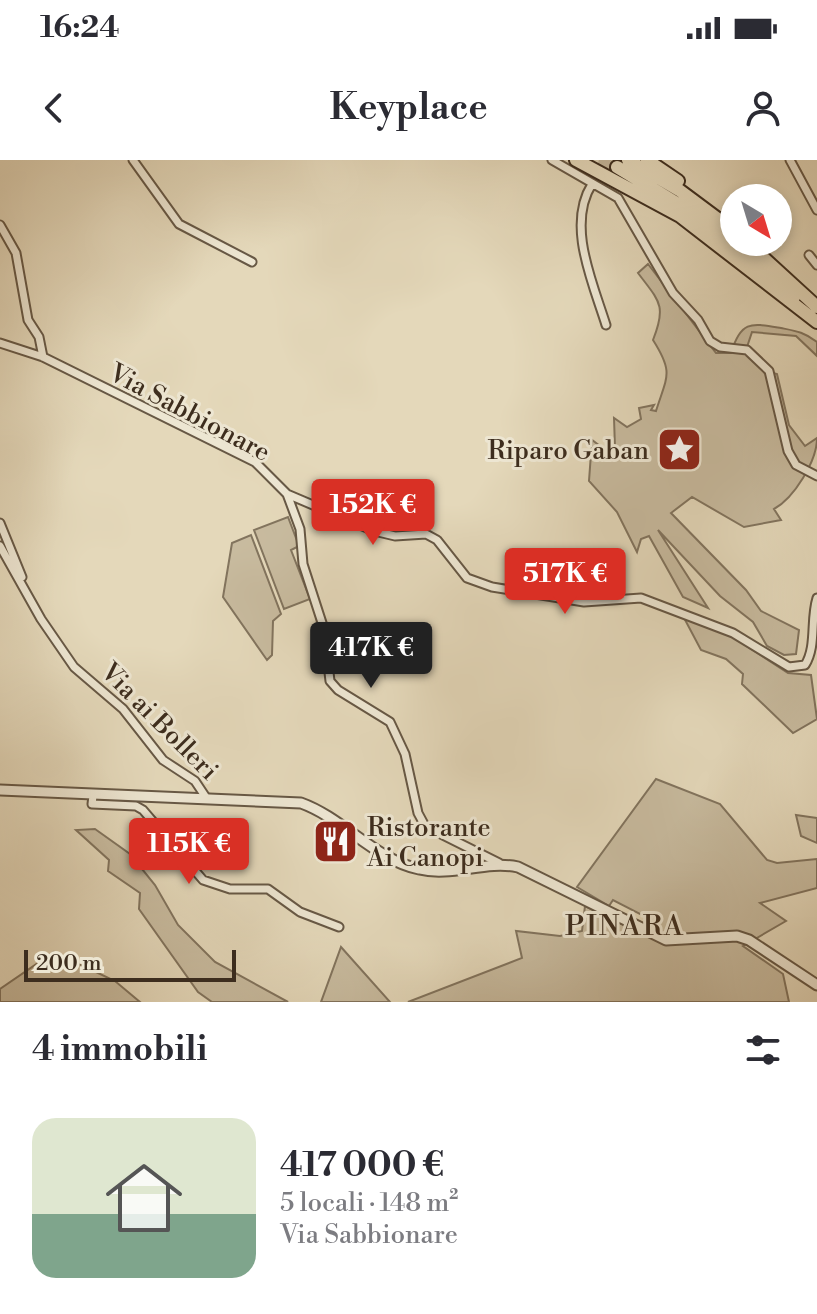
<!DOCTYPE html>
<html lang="it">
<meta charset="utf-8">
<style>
body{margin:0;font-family:"Libre Bodoni",serif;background:#f7f7f7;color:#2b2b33;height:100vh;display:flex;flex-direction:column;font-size:30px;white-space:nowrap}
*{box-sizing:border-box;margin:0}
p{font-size:26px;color:#7c7c81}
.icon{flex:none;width:44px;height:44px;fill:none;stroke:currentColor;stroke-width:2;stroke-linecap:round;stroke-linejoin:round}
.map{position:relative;height:842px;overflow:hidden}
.panel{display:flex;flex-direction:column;background:#fff;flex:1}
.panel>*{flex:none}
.needle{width:52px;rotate:142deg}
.fabs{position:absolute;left:720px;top:24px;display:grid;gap:16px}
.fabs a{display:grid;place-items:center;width:72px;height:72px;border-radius:50%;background:#fff;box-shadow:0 4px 12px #0003;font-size:40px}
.scale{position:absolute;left:24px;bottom:20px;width:212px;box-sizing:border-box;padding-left:8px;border:4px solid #3d2d1e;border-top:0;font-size:22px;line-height:28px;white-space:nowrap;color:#3d2d1e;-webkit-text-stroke:6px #ede6d2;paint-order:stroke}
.price{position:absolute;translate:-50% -68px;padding:0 18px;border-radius:8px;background:#d93025;color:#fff;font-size:26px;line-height:52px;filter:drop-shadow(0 2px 4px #0008)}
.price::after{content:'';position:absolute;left:50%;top:48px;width:24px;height:18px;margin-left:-12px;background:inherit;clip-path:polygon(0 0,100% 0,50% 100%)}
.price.on{background:#222;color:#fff}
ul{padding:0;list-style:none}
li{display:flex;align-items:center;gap:24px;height:200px;padding:0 32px}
li span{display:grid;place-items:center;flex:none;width:224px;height:160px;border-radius:24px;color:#555}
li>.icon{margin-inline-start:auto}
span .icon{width:96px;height:96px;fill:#fffc;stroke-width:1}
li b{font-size:34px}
h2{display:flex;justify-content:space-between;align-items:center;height:96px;padding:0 32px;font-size:34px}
.status{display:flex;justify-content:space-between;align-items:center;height:56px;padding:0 40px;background:#fff;direction:ltr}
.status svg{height:22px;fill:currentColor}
header{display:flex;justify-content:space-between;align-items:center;height:104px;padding:0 32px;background:#fff;font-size:36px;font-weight:700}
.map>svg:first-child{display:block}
.green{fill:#c8bb9f;stroke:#82745e;stroke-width:2}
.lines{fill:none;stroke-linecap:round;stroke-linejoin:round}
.trunk-tunnel{stroke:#c3b69b;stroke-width:12;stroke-dasharray:12 6;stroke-linecap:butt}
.minor-casing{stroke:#675845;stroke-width:11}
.tertiary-casing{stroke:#675845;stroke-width:13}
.trunk-casing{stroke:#3d2d1e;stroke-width:16}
.minor{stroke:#ede6d2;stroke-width:7}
.tertiary{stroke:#ede6d2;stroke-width:9}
.trunk{stroke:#e4d8ba;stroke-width:12}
.labels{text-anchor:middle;stroke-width:6;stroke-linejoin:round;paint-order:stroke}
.street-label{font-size:26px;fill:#3d2d1e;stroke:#ede6d2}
.poi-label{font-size:26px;fill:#3d2d1e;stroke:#ede6d2;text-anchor:end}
.neighbourhood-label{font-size:28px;letter-spacing:2px;fill:#3d2d1e;stroke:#ede6d2}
</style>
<div class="status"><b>16:24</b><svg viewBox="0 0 49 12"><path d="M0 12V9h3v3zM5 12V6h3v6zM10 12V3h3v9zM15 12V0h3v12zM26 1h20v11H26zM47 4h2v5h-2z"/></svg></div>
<header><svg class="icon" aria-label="back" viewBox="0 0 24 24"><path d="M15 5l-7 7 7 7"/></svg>Keyplace<svg class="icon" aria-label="person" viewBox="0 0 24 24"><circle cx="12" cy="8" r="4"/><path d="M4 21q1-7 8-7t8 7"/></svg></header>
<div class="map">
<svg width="817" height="842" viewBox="0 0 817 842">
<rect width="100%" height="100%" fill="#e4d8ba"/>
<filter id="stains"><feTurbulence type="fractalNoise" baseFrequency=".0025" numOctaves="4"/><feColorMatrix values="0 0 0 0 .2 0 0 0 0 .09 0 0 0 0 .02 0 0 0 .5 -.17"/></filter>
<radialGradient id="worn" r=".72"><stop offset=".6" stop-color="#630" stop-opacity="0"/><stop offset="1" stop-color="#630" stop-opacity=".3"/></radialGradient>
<!-- green -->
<path class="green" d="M648,104L716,193H731C741,160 751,163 781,168C796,171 804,172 817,182V196L796,176L752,172L745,193L763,210L777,214L789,265L805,286L817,278C817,301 794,338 774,349L781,360L744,367L692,337L671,353L746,430L761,451L799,470L796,494L784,495L767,486L753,462L720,436L658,370L708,448L683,437L649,376L641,379L637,392L617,352L589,321L592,280L608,292L615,288L614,258L627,267L641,259L639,248L654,245L651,250L656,251C667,216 674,213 653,180C667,145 659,141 638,113Z
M288,357L299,386L291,390L310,439L284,449L254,370Z
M251,375L281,454L273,461L272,495L267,500L223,437L232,383Z
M683,456L731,476L788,513L811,515L817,559L793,573L742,524L743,514L726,499L701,490Z
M656,619L720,644L767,700L777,703L817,699V728L760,743L786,761L743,786L783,814L789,842H408L522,798L516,771L560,776L582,771L585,746L642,774L652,760L613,740L609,746L577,727Z
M796,655L817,658V683L801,676Z
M95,669L130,694L155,725L178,765L215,802L288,842H212L198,832L139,749L140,733L108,711L109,700L76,670Z
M341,787L390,842H321Z
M54,792L115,821L140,842H0V829Z"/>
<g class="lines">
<!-- trunk-tunnel -->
<path class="trunk-tunnel" d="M599,0L617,7"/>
<defs>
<path id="minor" d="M133,0L179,64L252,102
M552,0L618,38L673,133L698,160L710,181L720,187L747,190L769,211L788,291L796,305L817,316
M790,0L817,50
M592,24C566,65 593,123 606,165
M0,65L16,93L28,160L39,177L43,197
M809,95L817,105
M0,183L43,197L255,302L287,334L300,369L303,404L324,469L330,521L338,530L390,562L405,594L418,653L425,666L499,703
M287,334L374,371L395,376L426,374L437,380L467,418L492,427L584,442L641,438L733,473L789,507L805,505C817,486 810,460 817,438
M0,363L22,417
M0,386L41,459L74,507L123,549L163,600L195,621L207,639
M93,636L92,644L136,646L143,650L203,720L230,729H268L300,752L339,767"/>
<path id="tertiary" d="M0,630L301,643C343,658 375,700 419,709C452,717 485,700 518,707L666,780L737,776L749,780L817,825"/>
<path id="trunk" d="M576,0L680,56L817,162
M628,0L679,30L734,71
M647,0L678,21
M617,7L701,58L794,137
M746,82L817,147"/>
</defs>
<!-- minor casing -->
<use href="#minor" class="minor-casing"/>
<!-- tertiary casing -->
<use href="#tertiary" class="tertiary-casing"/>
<!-- trunk casing -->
<use href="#trunk" class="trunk-casing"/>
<!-- minor -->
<use href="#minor" class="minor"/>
<!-- tertiary -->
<use href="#tertiary" class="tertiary"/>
<!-- trunk -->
<use href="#trunk" class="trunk"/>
</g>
<!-- icons -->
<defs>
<symbol id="sight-square" viewBox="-11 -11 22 22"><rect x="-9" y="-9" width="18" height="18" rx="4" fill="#8f2418" stroke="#ede6d2"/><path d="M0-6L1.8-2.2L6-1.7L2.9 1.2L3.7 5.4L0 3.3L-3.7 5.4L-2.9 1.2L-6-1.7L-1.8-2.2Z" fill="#fff"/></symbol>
<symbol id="restaurant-square" viewBox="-11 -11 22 22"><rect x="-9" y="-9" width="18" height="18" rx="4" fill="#8f2418" stroke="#ede6d2"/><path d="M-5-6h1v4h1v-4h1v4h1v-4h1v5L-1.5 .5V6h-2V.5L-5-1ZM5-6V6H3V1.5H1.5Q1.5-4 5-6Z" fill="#fff"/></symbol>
</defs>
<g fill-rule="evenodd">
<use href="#sight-square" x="654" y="264" width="51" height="51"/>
<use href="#restaurant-square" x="310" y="656" width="51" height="51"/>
</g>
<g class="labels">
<!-- street labels -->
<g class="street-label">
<text transform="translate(190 252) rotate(28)" y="9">Via Sabbionare</text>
<text transform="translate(160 561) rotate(45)" y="9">Via ai Bolleri</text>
</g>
<!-- poi labels -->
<g class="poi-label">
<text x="649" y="299">Riparo Gaban</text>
<text x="367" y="676" text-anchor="start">Ristorante<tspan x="367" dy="30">Ai Canopi</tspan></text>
</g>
<!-- neighbourhood labels -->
<g class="neighbourhood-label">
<text x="625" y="775">PINARA</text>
</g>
</g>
<rect width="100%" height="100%" filter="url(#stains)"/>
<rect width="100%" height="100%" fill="url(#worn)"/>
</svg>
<div class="fabs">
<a><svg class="needle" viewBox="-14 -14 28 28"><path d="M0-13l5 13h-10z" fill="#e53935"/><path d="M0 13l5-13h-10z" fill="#7c7c81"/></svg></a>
</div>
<div class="scale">200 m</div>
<b class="price" style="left:373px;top:387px">152K €</b>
<b class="price" style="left:565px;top:456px">517K €</b>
<b class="price on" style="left:371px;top:530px">417K €</b>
<b class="price" style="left:189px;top:726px">115K €</b>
</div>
<section class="panel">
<h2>4 immobili<svg class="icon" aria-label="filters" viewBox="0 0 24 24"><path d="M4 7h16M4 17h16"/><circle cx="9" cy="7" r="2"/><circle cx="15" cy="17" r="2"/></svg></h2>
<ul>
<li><span style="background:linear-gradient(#dfe7d0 60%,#7fa58c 0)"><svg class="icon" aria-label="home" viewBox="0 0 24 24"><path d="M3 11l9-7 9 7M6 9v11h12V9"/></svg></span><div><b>417 000 €</b><p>5 locali · 148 m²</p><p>Via Sabbionare</p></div></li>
</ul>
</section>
